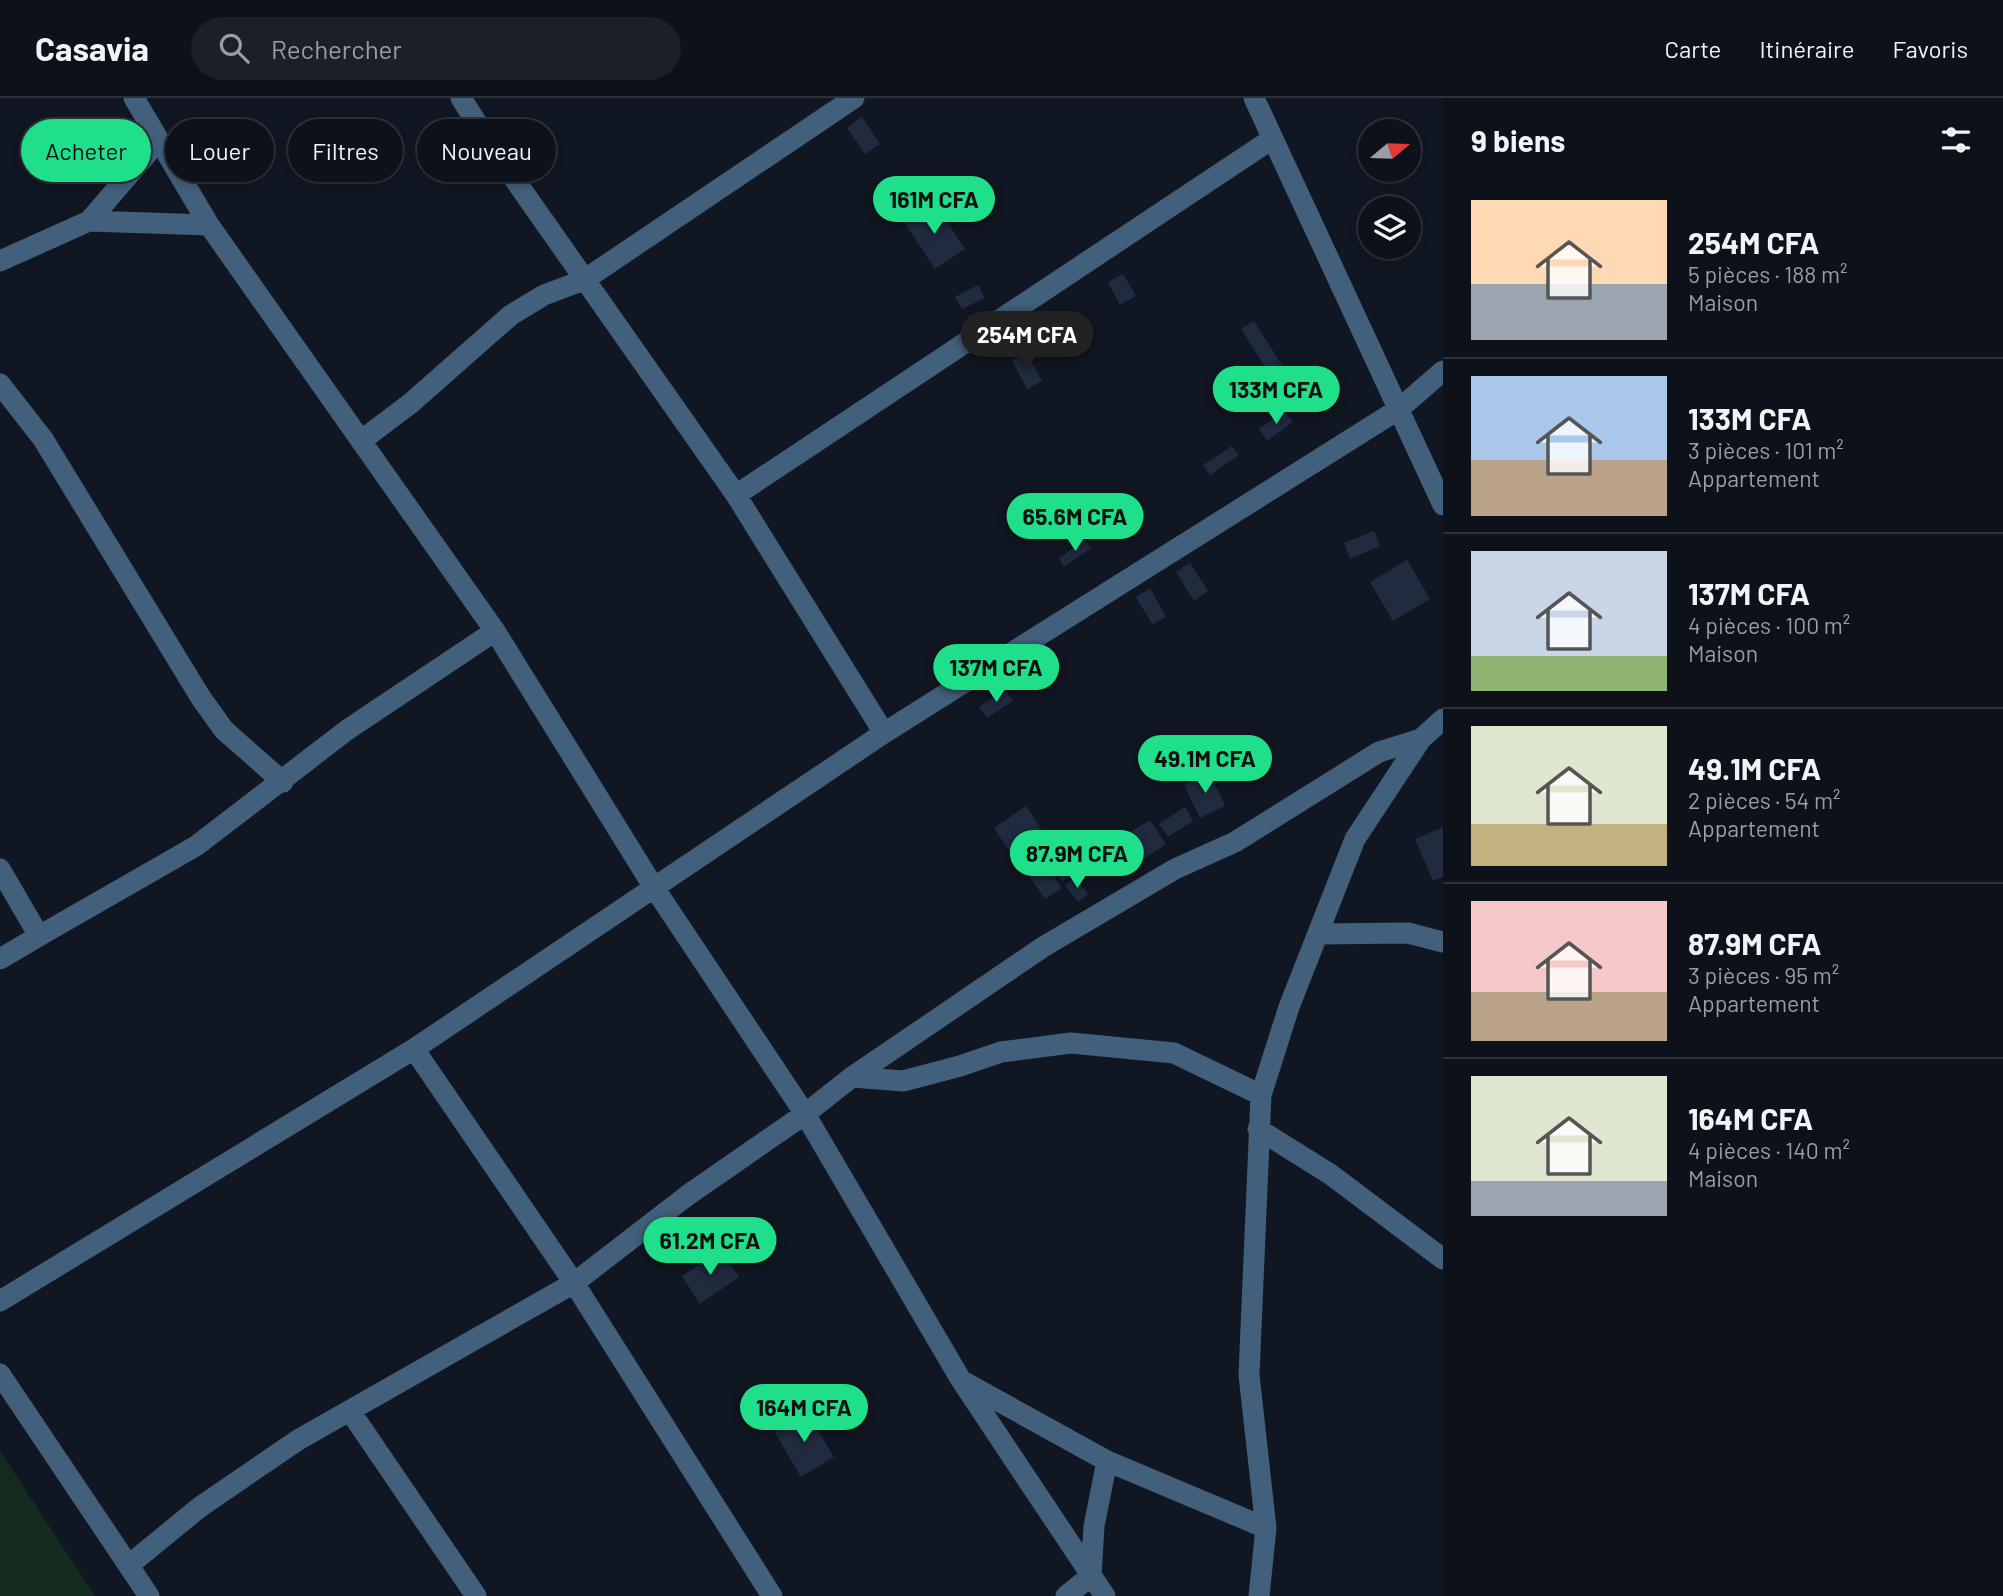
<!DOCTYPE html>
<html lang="fr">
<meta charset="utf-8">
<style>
body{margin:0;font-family:Barlow,sans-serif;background:#1b1f27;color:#f1f3f6;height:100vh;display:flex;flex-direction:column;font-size:26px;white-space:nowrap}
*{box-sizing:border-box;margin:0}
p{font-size:23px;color:#9a9da2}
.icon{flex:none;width:38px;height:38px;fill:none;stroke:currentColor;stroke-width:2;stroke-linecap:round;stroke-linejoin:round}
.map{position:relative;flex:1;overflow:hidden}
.sheet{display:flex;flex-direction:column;background:#0d111a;width:560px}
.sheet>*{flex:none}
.guide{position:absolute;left:21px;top:21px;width:665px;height:63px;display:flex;gap:14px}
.needle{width:46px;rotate:71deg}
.controls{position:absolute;left:1358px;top:21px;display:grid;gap:14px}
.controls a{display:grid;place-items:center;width:63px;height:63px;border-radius:50%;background:#0d111a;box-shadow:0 4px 10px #0003,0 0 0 2px #2d3139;font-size:35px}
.price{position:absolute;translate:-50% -60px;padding:0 16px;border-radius:24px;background:#1fdf8a;color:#111;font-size:23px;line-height:46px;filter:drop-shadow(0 2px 4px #0008)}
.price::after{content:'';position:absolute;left:50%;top:42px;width:21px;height:16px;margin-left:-10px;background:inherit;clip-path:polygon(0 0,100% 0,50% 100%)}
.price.on{background:#222;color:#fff}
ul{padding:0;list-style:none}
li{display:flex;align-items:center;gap:21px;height:175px;padding:0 28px}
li+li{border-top:2px solid #2d3139}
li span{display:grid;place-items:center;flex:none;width:196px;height:140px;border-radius:0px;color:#555}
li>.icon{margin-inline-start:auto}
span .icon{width:84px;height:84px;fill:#fffc;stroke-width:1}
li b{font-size:30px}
h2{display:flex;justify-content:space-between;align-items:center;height:84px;padding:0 28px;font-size:30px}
.pill{padding:0 24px;border-radius:32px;background:#0d111a;box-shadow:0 4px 10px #0003,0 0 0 2px #2d3139;font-size:24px;line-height:63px}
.pill.on{background:#1fdf8a;color:#111}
header{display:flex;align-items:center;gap:42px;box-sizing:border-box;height:98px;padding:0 35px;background:#0d111a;border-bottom:2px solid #2d3139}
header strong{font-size:33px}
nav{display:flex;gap:38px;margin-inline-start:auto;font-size:24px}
.search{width:490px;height:63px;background:#1b1f27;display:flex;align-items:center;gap:18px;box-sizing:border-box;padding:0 24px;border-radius:38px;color:#9a9da2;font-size:26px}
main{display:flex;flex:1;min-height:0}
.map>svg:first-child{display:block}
.green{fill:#152b1e}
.building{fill:#202b40}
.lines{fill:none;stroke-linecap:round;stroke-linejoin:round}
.minor{stroke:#425f7b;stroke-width:21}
</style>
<header>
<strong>Casavia</strong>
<div class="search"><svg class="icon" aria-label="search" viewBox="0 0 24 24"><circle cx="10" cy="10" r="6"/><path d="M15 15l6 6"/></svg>Rechercher</div>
<nav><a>Carte</a><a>Itinéraire</a><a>Favoris</a></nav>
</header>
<main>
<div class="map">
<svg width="1443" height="1498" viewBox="0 0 1443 1498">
<rect width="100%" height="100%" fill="#111722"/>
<!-- green -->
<path class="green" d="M0,1353L95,1498H0Z"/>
<!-- building -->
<path class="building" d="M862,19L880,46L865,56L847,30Z
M934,104L965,151L935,171L904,124Z
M1123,176L1136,198L1120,207L1108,184Z
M978,187L985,200L962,211L955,199Z
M1254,223L1303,300L1290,308L1241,231Z
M1026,254L1042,283L1027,291L1012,262Z
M1285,313L1293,324L1267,343L1259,331Z
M1232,348L1239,357L1210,377L1203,367Z
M1374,433L1380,448L1350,461L1344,445Z
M1085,442L1091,450L1064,469L1059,460Z
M1407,462L1430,501L1393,523L1370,484Z
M1190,465L1208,493L1194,503L1176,474Z
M1150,490L1166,519L1152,526L1136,499Z
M1005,591L1013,603L987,620L979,609Z
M1210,675L1225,708L1200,720L1184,687Z
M1026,708L1054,750L1022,772L994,730Z
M1185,709L1193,723L1168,739L1159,726Z
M1150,722L1166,746L1144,761L1127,736Z
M1443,729V779L1433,783L1415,741Z
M1061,754L1076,773L1062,784L1047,764Z
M1046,766L1062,790L1045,801L1029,778Z
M1075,779L1088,796L1078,804L1065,787Z
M721,1152L739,1179L700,1206L682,1178Z
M807,1314L834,1359L801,1379L774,1333Z"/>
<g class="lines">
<!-- minor -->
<path class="minor" d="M134,0L209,127L495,533L653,788L805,1016L961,1282L1105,1498
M461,0L496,55L736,397L884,635
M1254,0L1443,407
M89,123L159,42
M0,163L89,123L209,127
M0,286L43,341L201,600L224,632L283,684
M362,342L411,305L511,217L544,197L584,182L854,0
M736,397L1272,41
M0,771L39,838L196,748L347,632L495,533
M1318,836L1408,835L1443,844
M0,861L39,838
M414,951L574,1185L772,1498
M852,979L903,983L960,968L1001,954L1071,945L1174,955L1261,997
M1258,1031L1330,1076L1443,1161
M0,1203L414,951L884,635L1399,311L1443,273
M0,1276L149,1498
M966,1285L1107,1363L1266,1430
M350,1313L476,1498
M129,1467L200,1409L298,1342L574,1185L688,1097L805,1016L852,979L1043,849L1175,771L1235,744L1379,654L1421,641
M1066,1498L1091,1478L1094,1428L1107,1363
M1259,1498L1266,1430L1249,1277L1261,997L1289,909L1355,741L1421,641L1443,621"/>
</g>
</svg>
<div class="controls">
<a><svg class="needle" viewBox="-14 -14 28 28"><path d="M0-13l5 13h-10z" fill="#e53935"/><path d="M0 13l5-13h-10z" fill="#9a9da2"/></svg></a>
<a><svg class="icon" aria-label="layers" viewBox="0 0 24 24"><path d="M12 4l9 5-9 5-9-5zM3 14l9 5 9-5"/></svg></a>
</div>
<b class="price" style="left:934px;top:138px">161M CFA</b>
<b class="price on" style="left:1027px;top:273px">254M CFA</b>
<b class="price" style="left:1276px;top:328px">133M CFA</b>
<b class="price" style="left:1075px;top:455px">65.6M CFA</b>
<b class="price" style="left:996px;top:606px">137M CFA</b>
<b class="price" style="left:1205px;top:697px">49.1M CFA</b>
<b class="price" style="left:1077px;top:792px">87.9M CFA</b>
<b class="price" style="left:710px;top:1179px">61.2M CFA</b>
<b class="price" style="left:804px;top:1346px">164M CFA</b>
<div class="guide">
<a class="pill on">Acheter</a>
<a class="pill">Louer</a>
<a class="pill">Filtres</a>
<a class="pill">Nouveau</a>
</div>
</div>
<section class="sheet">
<h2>9 biens<svg class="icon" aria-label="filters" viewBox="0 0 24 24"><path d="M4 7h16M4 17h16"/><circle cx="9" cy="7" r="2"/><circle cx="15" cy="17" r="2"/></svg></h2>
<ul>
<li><span style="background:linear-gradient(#ffd9b3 60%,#9aa5b1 0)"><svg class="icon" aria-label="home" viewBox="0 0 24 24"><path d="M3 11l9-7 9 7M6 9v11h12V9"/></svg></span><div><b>254M CFA</b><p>5 pièces · 188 m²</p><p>Maison</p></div></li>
<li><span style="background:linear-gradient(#a9c7e8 60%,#b9a48a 0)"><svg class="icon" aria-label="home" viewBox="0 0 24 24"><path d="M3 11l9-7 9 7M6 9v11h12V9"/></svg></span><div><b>133M CFA</b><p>3 pièces · 101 m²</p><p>Appartement</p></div></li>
<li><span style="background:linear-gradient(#c9d6e8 75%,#8fb573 0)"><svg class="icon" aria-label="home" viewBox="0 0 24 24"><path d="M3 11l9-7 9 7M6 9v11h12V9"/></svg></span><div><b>137M CFA</b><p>4 pièces · 100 m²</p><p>Maison</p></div></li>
<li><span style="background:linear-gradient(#dfe7d0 70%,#c2b280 0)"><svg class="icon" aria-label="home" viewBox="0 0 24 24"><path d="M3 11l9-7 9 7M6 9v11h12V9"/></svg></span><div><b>49.1M CFA</b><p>2 pièces · 54 m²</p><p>Appartement</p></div></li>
<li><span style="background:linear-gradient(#f6c9c9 65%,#b9a48a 0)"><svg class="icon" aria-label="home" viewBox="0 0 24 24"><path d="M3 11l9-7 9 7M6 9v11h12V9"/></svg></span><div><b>87.9M CFA</b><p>3 pièces · 95 m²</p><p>Appartement</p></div></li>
<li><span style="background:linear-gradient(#dfe7d0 75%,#9aa5b1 0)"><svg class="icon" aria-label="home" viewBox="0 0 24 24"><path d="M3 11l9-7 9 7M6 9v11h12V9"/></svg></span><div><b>164M CFA</b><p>4 pièces · 140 m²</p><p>Maison</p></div></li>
</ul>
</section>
</main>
